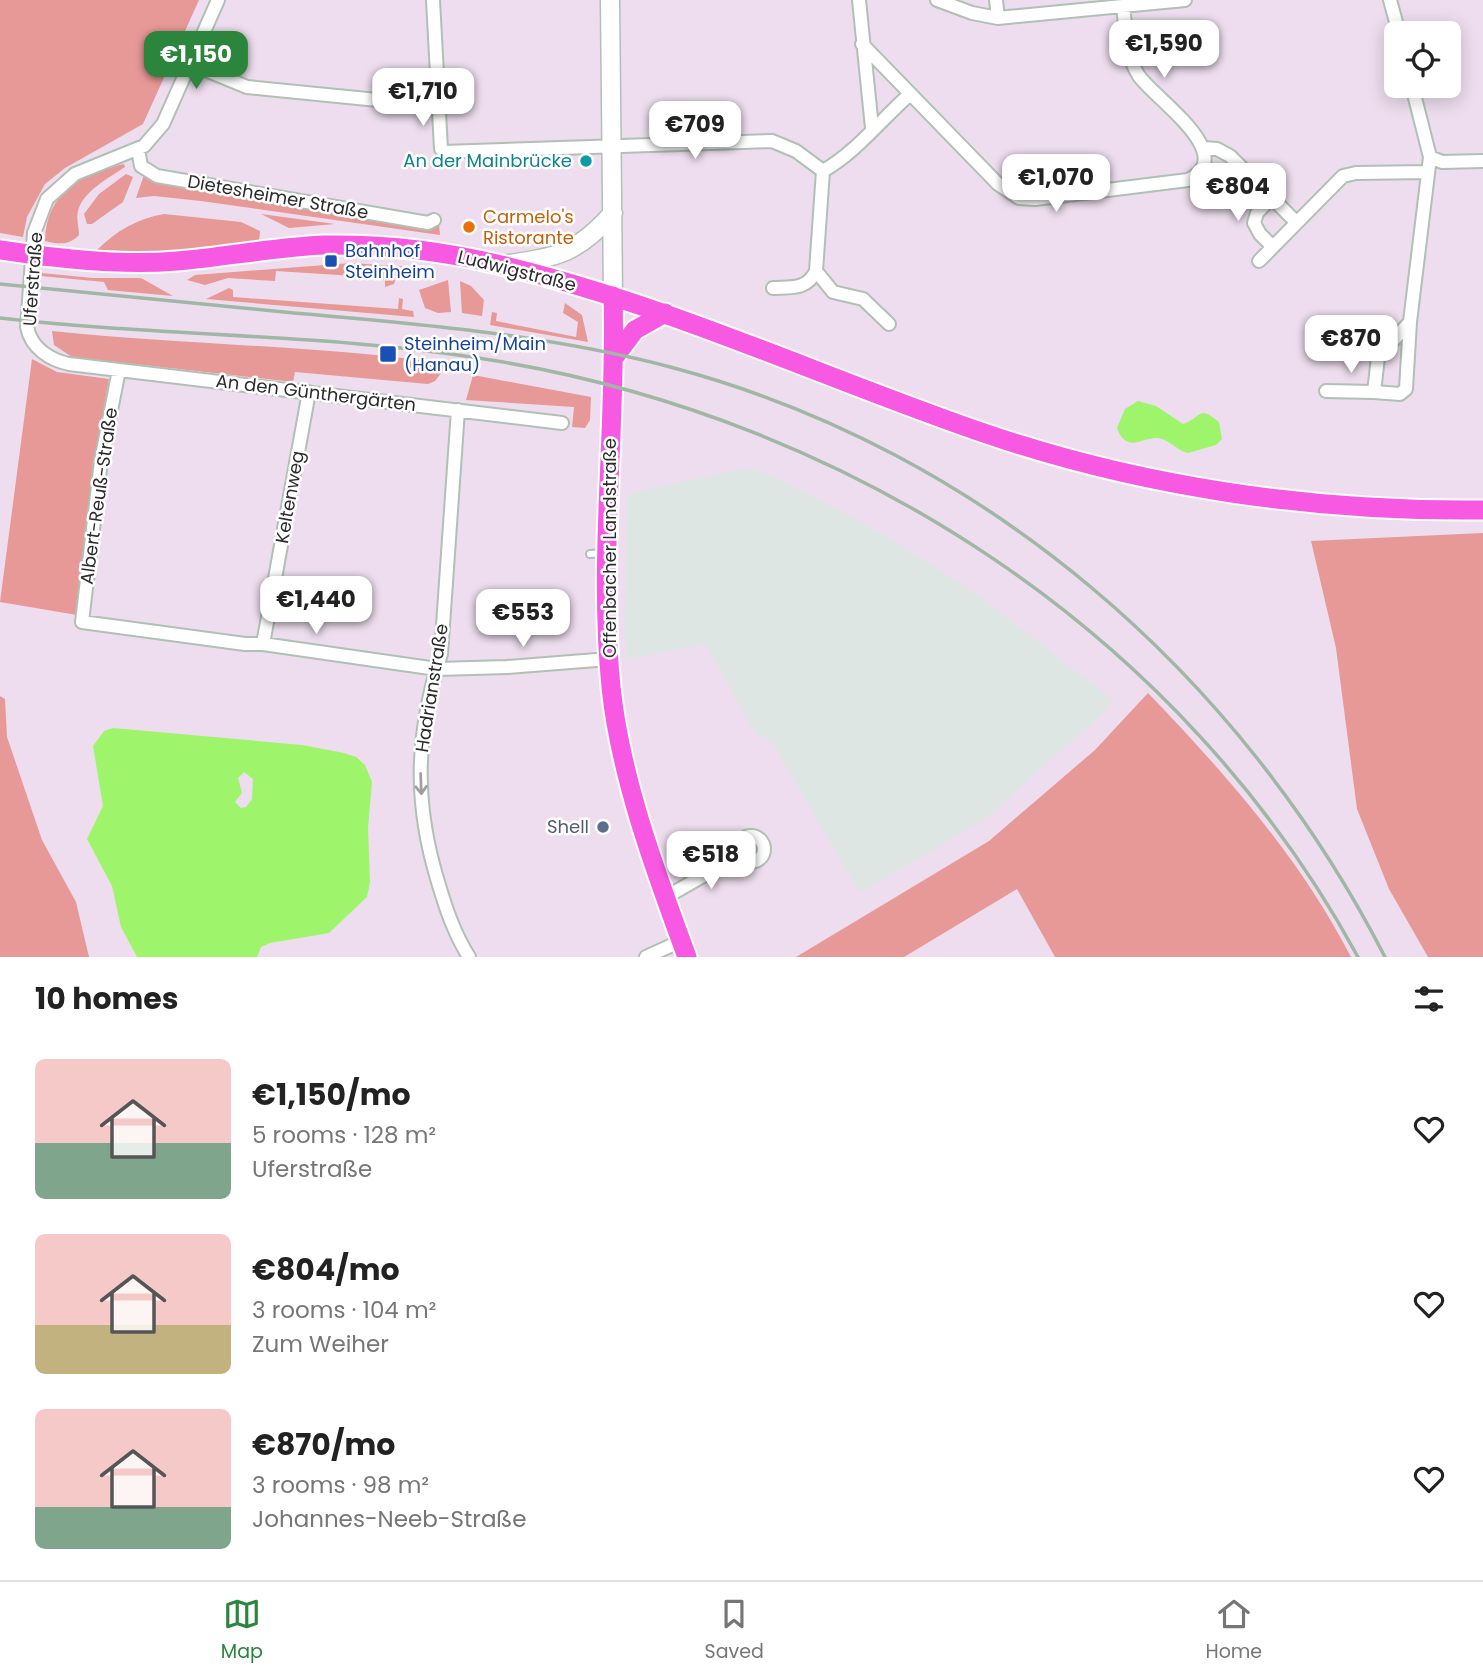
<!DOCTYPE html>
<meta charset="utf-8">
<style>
body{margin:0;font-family:Poppins,sans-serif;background:#f2f2f2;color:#222;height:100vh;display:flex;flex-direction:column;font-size:26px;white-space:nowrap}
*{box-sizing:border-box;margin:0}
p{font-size:23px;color:#767676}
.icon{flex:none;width:38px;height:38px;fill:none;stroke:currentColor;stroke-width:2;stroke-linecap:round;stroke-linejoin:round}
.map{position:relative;height:957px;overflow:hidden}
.drawer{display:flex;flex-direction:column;background:#fff;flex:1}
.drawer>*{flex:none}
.buttons{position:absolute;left:1384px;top:21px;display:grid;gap:14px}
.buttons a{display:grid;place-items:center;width:77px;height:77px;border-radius:10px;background:#fff;box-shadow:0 4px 18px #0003;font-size:35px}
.price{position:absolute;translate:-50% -60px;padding:0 16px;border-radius:14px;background:#fff;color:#222;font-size:23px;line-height:46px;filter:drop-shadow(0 2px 4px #0008)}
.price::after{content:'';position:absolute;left:50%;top:42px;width:21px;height:16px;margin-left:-10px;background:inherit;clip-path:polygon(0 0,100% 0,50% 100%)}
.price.current{background:#2c853d;color:#fff}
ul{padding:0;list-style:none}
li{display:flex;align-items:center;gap:21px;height:175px;padding:0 35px}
li span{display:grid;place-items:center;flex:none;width:196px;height:140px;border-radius:10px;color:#555}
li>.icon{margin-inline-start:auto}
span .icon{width:84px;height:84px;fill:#fffc;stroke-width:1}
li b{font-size:30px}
h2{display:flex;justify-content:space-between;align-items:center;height:84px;padding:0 35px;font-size:30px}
.dock{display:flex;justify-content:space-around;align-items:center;height:98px;border-top:2px solid #e0e0e0;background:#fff;font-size:19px;color:#767676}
.dock a{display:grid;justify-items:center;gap:4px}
.dock .current{color:#2c853d}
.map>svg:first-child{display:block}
.industrial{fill:#dee6e3}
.green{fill:#e79997}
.water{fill:#9ef56c;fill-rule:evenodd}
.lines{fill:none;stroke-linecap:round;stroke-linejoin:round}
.lane-casing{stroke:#b1c0b4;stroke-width:10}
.street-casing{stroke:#b1c0b4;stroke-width:16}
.secondary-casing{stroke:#b1c0b4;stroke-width:21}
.primary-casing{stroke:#fff;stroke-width:23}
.lane{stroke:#fff;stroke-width:6}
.street{stroke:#fff;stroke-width:12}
.secondary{stroke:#fff;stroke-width:18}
.primary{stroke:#f759e3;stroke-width:19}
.rail{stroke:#a0b7a5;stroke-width:3.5}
.primary-bridge-casing{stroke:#fff;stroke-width:23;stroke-linecap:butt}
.primary-bridge{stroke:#f759e3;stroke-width:19}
.oneway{stroke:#a0a0a0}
.culture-dot{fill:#0f9aa8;stroke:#fff;stroke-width:2.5}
.food-dot{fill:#e8710a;stroke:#fff;stroke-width:2.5}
.transit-dot{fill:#1a4fb4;stroke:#fff;stroke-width:2.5}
.service-dot{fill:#5c6f8a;stroke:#fff;stroke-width:2.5}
.labels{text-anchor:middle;stroke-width:5;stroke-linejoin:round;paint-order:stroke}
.culture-label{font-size:18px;fill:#0d838f;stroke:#fff;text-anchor:end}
.street-label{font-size:18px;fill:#2c2c2c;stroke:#fff}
.food-label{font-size:18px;fill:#c56008;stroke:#fff;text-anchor:start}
.transit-label{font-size:18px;fill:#164399;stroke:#fff;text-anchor:start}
.service-label{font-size:18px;fill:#4e5e75;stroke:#fff;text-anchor:end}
</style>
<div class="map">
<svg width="1483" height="957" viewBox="0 0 1483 957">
<rect width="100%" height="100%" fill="#edddee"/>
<!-- industrial -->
<path class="industrial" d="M736,470H754L782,480L888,537L982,598L1113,700L1101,715L986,818L860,893L771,740L756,734L705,644L627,659L625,630L627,494Z"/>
<!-- green -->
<path class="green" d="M0,0H199L143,124L65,168L45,184L27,217L23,237L0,233Z
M124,164L125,167C109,178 83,191 78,211C76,219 79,227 79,235C68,246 59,244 45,241C46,193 81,173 124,164Z
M126,174L133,177L123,202L92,224H87L84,214L99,194Z
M144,175L433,226L439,224L440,235L201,201L154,196L136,198Z
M164,214L241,222L260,231L259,243L169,252L97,250C116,231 138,218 164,214Z
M261,214L335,224L289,228Z
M351,263L411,267L397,274L394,284L385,287V278L276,271L275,281L228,278L205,285L187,280L195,275Z
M41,273L93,278H141L173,296L108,290L104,282L41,276Z
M448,280L451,312L438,313L425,308L419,290Z
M460,281L471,286L484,300L482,316L462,313Z
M229,288L233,290V297L398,309L399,298L403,299L402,309L413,311L414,317L206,299Z
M565,303L582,315L588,342L490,325L492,312L497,313L496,321L576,337L578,322L563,313Z
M52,331C183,345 317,345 448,364L435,381L428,384L295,372L293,382L72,357L54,345Z
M32,359L57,372L109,379L95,458L77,615L0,602Z
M473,375L591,397L590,420L585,428L572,427L574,407L466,400Z
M1483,533V957H1428L1389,889L1357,809L1336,648L1311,541Z
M1148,693C1225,773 1300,858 1351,957H1055L1017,889L904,957H796L989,841L1095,750Z
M0,696L5,699L7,737L42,840L76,902L89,957H0Z"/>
<!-- water -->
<path class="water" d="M1138,401L1156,406L1183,424C1201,418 1198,404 1219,422L1222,439L1216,445L1188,453C1178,451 1172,442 1162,439C1145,433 1128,457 1117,428L1125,409Z
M113,728L302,745L344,753L356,757L365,765L372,782L368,828L370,882L367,897L329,933L270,943L261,947L257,957H137L121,927L112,886L87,839L103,806L93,746L104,731ZM244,772L253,779L252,799L246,807L241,808L235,802L242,793L238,778Z"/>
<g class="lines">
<defs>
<path id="lane" d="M590,554L605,553"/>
<path id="street" d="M218,0L163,124L144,146L75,174L47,199L34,233L27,327C31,348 50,360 69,364L562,423
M433,0L441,149L444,152L772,141L796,151L823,171
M859,0L872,128
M937,0L972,13L998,18L1185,0
M996,0L998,18
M1390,0L1399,33
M862,44L998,184L1019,198L1035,199L1188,180C1240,155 1155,99 1139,76C1126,57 1126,28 1123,7
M191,64L247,87L438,106
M1412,86L1430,157L1442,162L1483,161
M1204,148L1217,149L1230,156L1296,222
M138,149L141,166L157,176L428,223L434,220
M1271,198L1257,213L1254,223L1260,234L1273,247
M1259,261L1343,176L1356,173L1428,172
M816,271L833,292L863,299L889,324
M773,288C791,287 807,290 816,271L823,171C856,152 881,120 910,94
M1410,322L1406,389L1400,394L1374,392L1378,357L1410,322L1430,157
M119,370L101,461L82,622L245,644H263L437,669L507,667L609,659
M1326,391L1374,392
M458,410L441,654C416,735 413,800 438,882C446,909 454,933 469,957
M263,644L309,392
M738 849a13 13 0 1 1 26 0a13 13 0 1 1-26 0Z
M666,897L740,855
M646,957L681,941"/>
<path id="secondary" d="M610,0L613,296
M503,265C556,257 576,255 613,213"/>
<path id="primary" d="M43,256C88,261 132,265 177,261C226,257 275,247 324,245C383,244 444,251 501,265C666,304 819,376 978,431C1139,487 1313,512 1483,510
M613,296C617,426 598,557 611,687C620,776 656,873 687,957
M613,359L635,330L665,313"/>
</defs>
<!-- lane casing -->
<use href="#lane" class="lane-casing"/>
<!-- street casing -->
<use href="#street" class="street-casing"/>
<!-- secondary casing -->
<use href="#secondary" class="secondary-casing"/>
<!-- primary casing -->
<use href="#primary" class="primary-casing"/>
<!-- lane -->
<use href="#lane" class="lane"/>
<!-- street -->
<use href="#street" class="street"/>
<!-- secondary -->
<use href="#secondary" class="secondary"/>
<!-- primary -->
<use href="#primary" class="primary"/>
<!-- rail -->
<path class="rail" d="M0,284C98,293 196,304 294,313C421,324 550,335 674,368C984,451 1240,674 1385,957
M0,318C163,337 329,333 491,360C852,419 1182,633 1358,957"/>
<defs>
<path id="primary-bridge" d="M0,250L43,256"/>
</defs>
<!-- primary-bridge casing -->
<use href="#primary-bridge" class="primary-bridge-casing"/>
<!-- primary-bridge -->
<use href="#primary-bridge" class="primary-bridge"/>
</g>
<!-- one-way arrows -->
<defs><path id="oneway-shaft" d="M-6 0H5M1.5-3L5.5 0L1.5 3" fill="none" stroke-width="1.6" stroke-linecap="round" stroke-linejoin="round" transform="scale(1.75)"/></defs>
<use class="oneway" href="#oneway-shaft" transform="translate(421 784) rotate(88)"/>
<!-- markers -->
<circle class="culture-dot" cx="586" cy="161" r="7"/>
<circle class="food-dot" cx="469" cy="227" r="7"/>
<g class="transit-dot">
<rect x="324" y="254" width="14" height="14" rx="3.5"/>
<rect x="379" y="345" width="18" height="18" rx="3.5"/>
</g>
<circle class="service-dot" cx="603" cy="827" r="7"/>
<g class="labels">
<!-- culture labels -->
<g class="culture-label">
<text x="572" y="167">An der Mainbrücke</text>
</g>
<!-- street labels -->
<g class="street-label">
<text transform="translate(278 197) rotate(10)" y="6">Dietesheimer Straße</text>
<text transform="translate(517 271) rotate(14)" y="6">Ludwigstraße</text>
<text transform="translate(33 279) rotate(-86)" y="6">Uferstraße</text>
<text transform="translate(316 393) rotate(7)" y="6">An den Günthergärten</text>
<text transform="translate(99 496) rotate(-82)" y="6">Albert-Reuß-Straße</text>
<text transform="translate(290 497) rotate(-80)" y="6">Keltenweg</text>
<text transform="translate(610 548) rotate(-90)" y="6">Offenbacher Landstraße</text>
<text transform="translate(432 688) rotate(-81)" y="6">Hadrianstraße</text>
</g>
<!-- food labels -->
<g class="food-label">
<text x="483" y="223">Carmelo's<tspan x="483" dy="21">Ristorante</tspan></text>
</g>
<!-- transit labels -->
<g class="transit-label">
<text x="345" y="257">Bahnhof<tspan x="345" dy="21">Steinheim</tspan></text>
<text x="404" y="350">Steinheim/Main<tspan x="404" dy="21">(Hanau)</tspan></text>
</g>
<!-- service labels -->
<g class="service-label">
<text x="589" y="833">Shell</text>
</g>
</g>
</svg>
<div class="buttons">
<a><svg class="icon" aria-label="locate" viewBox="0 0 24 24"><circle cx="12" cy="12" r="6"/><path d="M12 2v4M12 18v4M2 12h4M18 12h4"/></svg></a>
</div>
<b class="price" style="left:1164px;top:80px">€1,590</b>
<b class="price current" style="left:196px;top:91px">€1,150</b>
<b class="price" style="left:423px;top:128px">€1,710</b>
<b class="price" style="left:695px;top:161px">€709</b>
<b class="price" style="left:1056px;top:214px">€1,070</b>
<b class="price" style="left:1238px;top:223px">€804</b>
<b class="price" style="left:1351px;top:375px">€870</b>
<b class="price" style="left:316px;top:636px">€1,440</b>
<b class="price" style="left:523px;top:649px">€553</b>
<b class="price" style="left:711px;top:891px">€518</b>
</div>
<section class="drawer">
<h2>10 homes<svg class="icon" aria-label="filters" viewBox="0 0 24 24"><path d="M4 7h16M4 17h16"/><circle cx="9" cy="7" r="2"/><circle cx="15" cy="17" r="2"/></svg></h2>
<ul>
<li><span style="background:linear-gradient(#f6c9c9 60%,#7fa58c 0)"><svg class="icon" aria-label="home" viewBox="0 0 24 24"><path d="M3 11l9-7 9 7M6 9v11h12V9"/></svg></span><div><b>€1,150/mo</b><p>5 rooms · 128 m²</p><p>Uferstraße</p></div><svg class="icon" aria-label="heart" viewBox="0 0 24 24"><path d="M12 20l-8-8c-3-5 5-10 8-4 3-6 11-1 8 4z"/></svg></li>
<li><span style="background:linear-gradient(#f6c9c9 65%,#c2b280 0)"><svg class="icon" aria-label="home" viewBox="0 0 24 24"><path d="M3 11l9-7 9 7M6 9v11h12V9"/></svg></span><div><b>€804/mo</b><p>3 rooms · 104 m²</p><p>Zum Weiher</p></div><svg class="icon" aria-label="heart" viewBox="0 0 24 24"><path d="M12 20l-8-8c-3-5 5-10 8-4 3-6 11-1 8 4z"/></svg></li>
<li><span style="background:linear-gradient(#f6c9c9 70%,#7fa58c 0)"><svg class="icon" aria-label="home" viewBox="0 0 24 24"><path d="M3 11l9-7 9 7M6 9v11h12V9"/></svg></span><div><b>€870/mo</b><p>3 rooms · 98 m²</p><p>Johannes-Neeb-Straße</p></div><svg class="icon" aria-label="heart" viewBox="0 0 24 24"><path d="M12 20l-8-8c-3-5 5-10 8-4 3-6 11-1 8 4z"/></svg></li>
</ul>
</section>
<nav class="dock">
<a class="current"><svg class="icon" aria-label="map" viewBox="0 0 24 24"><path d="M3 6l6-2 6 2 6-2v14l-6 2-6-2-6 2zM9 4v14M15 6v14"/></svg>Map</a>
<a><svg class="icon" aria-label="saved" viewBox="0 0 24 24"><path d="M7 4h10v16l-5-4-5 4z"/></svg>Saved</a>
<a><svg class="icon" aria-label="home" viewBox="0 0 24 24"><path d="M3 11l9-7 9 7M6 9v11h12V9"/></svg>Home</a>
</nav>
